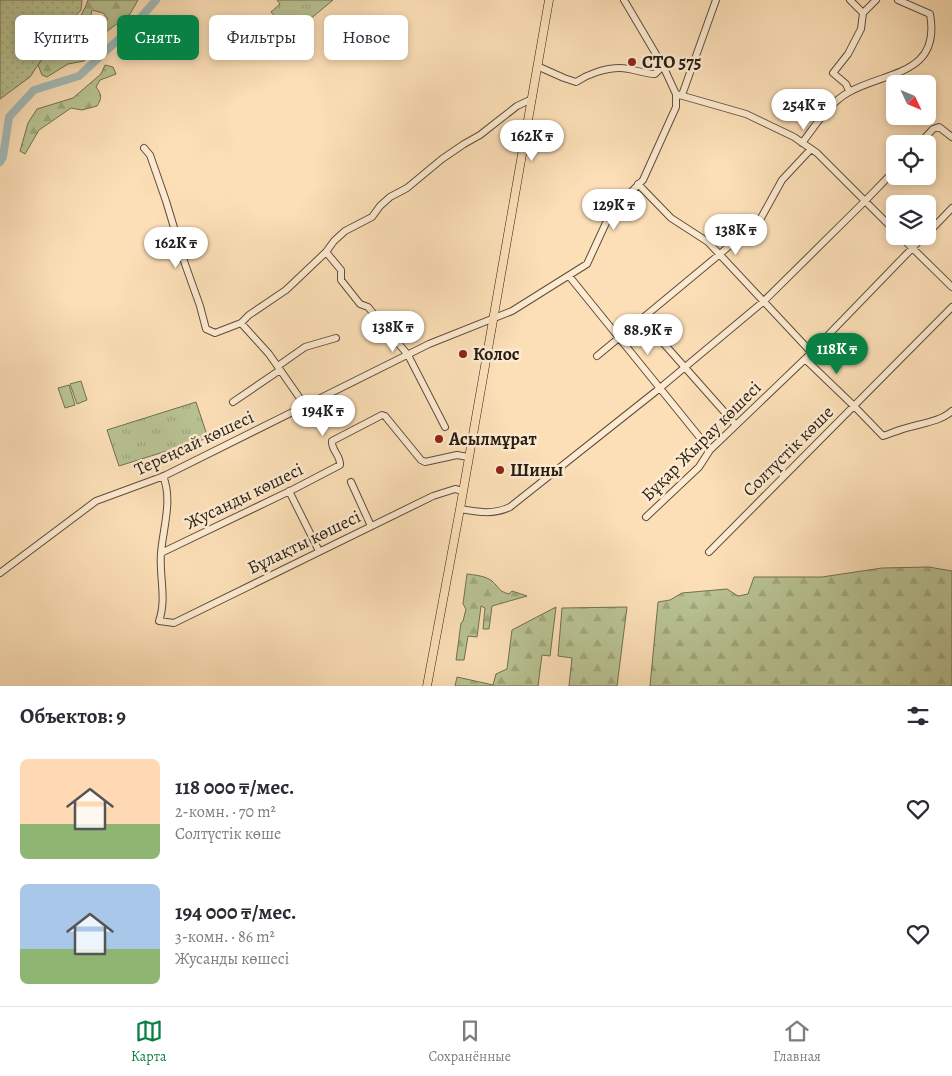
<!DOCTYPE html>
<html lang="ru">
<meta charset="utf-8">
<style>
body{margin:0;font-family:Alegreya,serif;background:#f2f2f3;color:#2b2b33;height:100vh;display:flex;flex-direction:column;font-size:19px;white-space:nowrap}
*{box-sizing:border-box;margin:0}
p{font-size:16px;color:#7c7c81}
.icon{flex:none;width:28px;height:28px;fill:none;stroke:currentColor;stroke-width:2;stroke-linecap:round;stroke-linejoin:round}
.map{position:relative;height:686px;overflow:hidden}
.panel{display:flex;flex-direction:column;background:#fff;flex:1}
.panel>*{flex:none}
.top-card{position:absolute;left:15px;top:15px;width:500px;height:45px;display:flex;gap:10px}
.needle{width:32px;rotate:134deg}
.fabs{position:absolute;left:886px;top:75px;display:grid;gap:10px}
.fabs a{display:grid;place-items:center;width:50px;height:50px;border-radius:8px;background:#fff;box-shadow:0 2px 8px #0003;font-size:25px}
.price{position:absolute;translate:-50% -42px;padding:0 11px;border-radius:18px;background:#fff;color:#222;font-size:16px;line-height:32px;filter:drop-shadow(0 1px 2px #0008)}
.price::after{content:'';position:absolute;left:50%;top:30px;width:15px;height:11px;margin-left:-8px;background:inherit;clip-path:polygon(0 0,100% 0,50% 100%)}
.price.active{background:#0b8043;color:#fff}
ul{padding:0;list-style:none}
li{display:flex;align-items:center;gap:15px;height:125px;padding:0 20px}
li span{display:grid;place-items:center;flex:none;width:140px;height:100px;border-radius:8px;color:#555}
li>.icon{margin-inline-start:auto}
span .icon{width:60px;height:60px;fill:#fffc;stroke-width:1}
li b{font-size:21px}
h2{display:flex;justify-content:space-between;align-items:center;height:60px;padding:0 20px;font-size:21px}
.tag{padding:0 18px;border-radius:8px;background:#fff;box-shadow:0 2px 8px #0003;font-size:18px;line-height:45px}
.tag.active{background:#0b8043;color:#fff}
.menu{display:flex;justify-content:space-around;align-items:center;height:70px;border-top:1px solid #e1e1e2;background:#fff;font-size:14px;color:#7c7c81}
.menu a{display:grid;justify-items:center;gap:2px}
.menu .active{color:#0b8043}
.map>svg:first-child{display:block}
.grass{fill:url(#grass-tufts);stroke:#707053}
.forest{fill:url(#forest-firs);stroke:#707053}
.garden{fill:url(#garden-dots);stroke:#707053}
.pitch{fill:#b9c393;stroke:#707053}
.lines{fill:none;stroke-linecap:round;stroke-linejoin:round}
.river{stroke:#a3bab8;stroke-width:8}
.minor-casing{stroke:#5c4e3c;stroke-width:8}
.major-casing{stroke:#261d13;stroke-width:9}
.minor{stroke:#fdead0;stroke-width:6}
.major{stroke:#fcdfb7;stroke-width:8}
.poi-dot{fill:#8f2418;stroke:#fdead0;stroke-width:2}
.labels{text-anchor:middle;stroke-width:5;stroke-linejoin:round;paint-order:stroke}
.poi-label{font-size:18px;font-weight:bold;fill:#261d13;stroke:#fdead0;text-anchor:start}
.street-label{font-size:18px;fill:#261d13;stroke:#fdead0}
</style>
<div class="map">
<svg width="952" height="686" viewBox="0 0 952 686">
<defs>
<pattern id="grass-tufts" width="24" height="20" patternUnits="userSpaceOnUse" patternTransform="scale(1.25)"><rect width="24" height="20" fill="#b9c393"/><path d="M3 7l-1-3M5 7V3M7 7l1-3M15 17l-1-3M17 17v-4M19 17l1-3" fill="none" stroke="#9fa77e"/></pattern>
<pattern id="forest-firs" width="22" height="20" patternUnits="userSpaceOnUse" patternTransform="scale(1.25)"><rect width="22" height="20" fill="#b9c393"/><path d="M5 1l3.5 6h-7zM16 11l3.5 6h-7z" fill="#9fa77e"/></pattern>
<pattern id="garden-dots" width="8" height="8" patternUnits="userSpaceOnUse" patternTransform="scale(1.25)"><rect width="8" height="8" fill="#b9c393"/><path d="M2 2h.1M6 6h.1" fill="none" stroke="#9fa77e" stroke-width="1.8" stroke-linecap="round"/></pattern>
</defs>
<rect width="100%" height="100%" fill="#fcdfb7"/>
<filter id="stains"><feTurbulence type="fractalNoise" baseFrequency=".004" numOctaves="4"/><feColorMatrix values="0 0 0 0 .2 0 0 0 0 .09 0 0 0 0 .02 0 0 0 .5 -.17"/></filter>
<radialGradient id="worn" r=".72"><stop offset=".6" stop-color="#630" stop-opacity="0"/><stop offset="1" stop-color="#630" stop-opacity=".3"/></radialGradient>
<!-- grass -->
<path class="grass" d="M277,0H333L291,35L271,12L280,4Z
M196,402L208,438L119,466L107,430Z"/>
<!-- forest -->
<path class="forest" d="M88,0H138L130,14L98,38V28L108,19L103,13L92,10L87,35L89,46V56L84,61L68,64L47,77L42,75L38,65C48,49 55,41 74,36C75,22 84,13 88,0Z
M105,65L113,67L116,74L100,80L96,87C102,95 102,98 97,106L82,110L71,108L39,130L25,154L20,151L28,123L37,109L73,98L101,74Z
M929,567L952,571V686H650L658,602L670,600L682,593L727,589L738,596L748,594L754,577H822L882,568Z
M467,574C475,575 486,576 492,581C500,588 498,591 509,594L512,591L527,596L492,606L489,629H483L485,608L481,606L477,637L468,636L464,660H456L461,623L463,621L466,609L463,604Z
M556,607L550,656L542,655L538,686H455L457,677L493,685L496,674L507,669L512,630Z
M627,607L617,686H569L572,658L558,656L562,608Z"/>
<!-- garden -->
<path class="garden" d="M0,0H82L81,10L58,35L30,77L0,99Z"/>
<!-- pitch -->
<path class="pitch" d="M81,381L87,400L77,404L70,384Z
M69,385L75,405L65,408L58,388Z"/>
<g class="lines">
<!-- river -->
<path class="river" d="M0,162L3,157L9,117L34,90L79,76L135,24L156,0"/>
<defs>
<path id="minor" d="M850,0L863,13L876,0
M537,66L564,78L576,82C588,74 605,68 620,68C632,68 643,74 655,74L663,66
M849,91L846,84L833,73L848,54L861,29L863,13
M676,94L746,114L794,137L817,153L895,231
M682,95L716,0
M802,143C816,125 829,103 849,92C887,71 941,75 930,14L898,0
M919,144L933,129L939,127L952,137
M144,148L150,155L166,201L185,264L200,306L206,329L215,333L241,323L249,315L286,290L326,252
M638,184L671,218L708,242L811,352
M928,233L952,208
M900,236L952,287
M569,276L710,450
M642,319L736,425
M241,323L269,354L306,407
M597,356L720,254L761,218L782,180L811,149
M805,359L854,406L883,436C892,433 901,429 910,427C924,423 941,421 952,411
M278,366L305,347L336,338
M233,402L280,370
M445,427L408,355L368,307L360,304L341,280V270L326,252L334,241L345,231L372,217L380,206L390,197L407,188L442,159L464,144L480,135L517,106L532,99
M163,476C173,500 163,528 161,553C159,576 167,599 159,621L174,623L433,496L455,489L463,491
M351,482L371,526
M289,491L319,551
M460,509C477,512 494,515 510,507L660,388L764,301L865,201L895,170
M646,517L699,467L710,450L805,359L924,236
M709,552L952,307
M161,553L294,489L340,465C341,456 331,450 332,441L382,415L385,416L421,460L425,462L457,455L468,457
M0,573L96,501L164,476L429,344L512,311L587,264L611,212L643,180L676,107V94L663,66L624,0"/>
<path id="major" d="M427,686L460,509L549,0"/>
</defs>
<!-- minor casing -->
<use href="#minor" class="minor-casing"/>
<!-- major casing -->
<use href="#major" class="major-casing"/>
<!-- minor -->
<use href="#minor" class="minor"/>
<!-- major -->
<use href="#major" class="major"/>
</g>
<!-- markers -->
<g class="poi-dot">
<circle cx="632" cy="62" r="5"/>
<circle cx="463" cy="354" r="5"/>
<circle cx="439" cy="439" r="5"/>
<circle cx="500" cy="470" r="5"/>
</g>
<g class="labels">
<!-- poi labels -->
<g class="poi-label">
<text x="642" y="68">СТО 575</text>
<text x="473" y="360">Колос</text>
<text x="449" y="445">Асылмұрат</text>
<text x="510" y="476">Шины</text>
</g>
<!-- street labels -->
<g class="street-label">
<text transform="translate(701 441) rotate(-45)" y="6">Бұқар Жырау көшесі</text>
<text transform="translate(194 443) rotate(-25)" y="6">Тереңсай көшесі</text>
<text transform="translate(788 451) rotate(-45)" y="6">Солтүстік көше</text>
<text transform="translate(244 496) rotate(-26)" y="6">Жусанды көшесі</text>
<text transform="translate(304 542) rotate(-26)" y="6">Бұлақты көшесі</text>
</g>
</g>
<rect width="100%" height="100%" filter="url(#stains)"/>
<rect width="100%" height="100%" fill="url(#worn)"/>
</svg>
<div class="fabs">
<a><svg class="needle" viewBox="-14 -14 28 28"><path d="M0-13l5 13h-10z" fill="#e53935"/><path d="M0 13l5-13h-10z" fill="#7c7c81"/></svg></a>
<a><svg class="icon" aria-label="locate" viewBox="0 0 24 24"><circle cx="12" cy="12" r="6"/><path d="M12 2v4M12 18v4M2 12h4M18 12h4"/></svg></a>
<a><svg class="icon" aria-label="layers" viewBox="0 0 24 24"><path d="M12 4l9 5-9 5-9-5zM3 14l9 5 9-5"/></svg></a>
</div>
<b class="price" style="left:804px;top:131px">254K ₸</b>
<b class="price" style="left:532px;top:162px">162K ₸</b>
<b class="price" style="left:614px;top:231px">129K ₸</b>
<b class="price" style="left:736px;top:256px">138K ₸</b>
<b class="price" style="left:176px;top:269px">162K ₸</b>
<b class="price" style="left:393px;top:353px">138K ₸</b>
<b class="price" style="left:648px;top:356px">88.9K ₸</b>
<b class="price active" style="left:837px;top:375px">118K ₸</b>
<b class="price" style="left:323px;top:437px">194K ₸</b>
<div class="top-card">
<a class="tag">Купить</a>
<a class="tag active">Снять</a>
<a class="tag">Фильтры</a>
<a class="tag">Новое</a>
</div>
</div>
<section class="panel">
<h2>Объектов: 9<svg class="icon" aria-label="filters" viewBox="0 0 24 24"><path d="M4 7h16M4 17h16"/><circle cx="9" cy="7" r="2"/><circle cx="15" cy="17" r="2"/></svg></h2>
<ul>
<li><span style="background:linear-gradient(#ffd9b3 65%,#8fb573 0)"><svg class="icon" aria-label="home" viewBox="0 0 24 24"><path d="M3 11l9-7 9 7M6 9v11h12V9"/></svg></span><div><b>118 000 ₸/мес.</b><p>2-комн. · 70 m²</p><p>Солтүстік көше</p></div><svg class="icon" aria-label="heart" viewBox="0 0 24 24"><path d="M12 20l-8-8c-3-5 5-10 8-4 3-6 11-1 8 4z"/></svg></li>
<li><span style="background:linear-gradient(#a9c7e8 65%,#8fb573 0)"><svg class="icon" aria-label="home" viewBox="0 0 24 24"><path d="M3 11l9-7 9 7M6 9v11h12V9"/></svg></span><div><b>194 000 ₸/мес.</b><p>3-комн. · 86 m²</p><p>Жусанды көшесі</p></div><svg class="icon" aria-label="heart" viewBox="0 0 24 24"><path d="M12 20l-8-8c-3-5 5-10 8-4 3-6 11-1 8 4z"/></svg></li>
</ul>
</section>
<nav class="menu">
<a class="active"><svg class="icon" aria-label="map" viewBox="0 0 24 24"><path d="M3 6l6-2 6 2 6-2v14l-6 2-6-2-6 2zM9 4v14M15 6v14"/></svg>Карта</a>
<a><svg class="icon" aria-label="saved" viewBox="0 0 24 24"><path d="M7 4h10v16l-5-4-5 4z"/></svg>Сохранённые</a>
<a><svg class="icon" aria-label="home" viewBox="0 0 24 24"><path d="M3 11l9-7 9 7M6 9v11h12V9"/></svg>Главная</a>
</nav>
